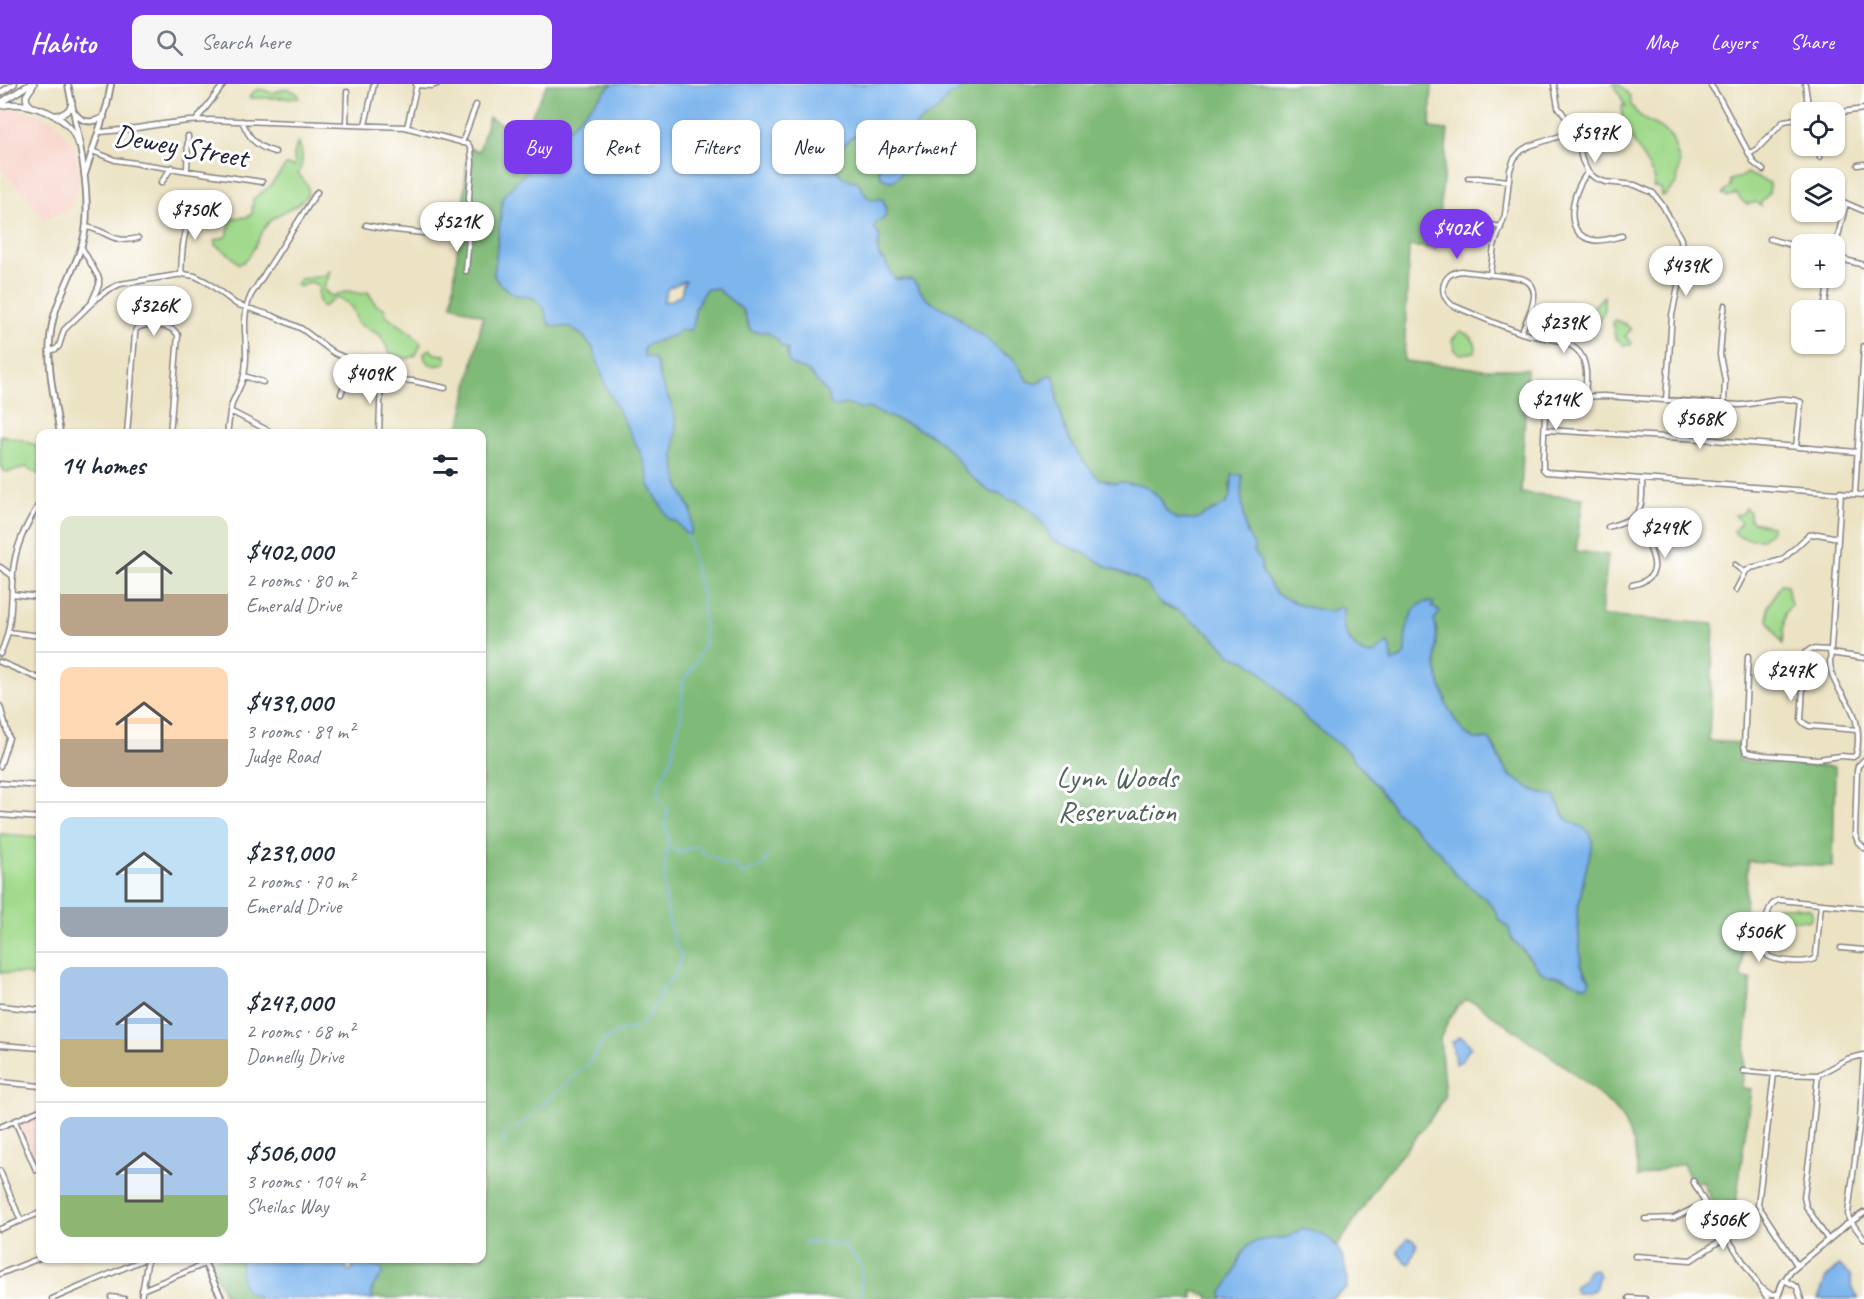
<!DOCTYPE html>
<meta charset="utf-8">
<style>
body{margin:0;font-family:Caveat,sans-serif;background:#f6f6f7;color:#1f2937;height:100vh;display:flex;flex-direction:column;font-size:22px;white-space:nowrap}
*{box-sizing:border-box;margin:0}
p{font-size:20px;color:#747a83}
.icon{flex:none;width:33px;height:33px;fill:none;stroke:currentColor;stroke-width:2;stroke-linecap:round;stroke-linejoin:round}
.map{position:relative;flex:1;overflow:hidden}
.sheet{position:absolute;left:36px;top:345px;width:450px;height:834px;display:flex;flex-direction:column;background:#fff;border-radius:12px;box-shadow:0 2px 4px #0004}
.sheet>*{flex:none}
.guide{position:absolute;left:504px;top:36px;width:570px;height:54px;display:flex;gap:12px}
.controls{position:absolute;left:1791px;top:18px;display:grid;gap:12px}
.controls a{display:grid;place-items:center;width:54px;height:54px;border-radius:12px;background:#fff;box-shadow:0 2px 4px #0004;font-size:30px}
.price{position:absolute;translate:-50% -51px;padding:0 14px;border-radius:21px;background:#fff;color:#222;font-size:20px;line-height:39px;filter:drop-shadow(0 2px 3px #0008)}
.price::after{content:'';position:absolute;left:50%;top:36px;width:18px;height:14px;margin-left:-9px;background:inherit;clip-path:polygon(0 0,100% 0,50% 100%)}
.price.selected{background:#7c3aed;color:#fff}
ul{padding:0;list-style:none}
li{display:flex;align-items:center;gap:18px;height:150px;padding:0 24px}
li+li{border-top:2px solid #e0e1e3}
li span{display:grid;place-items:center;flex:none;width:168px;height:120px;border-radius:12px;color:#555}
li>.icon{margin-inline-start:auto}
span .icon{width:72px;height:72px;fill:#fffc;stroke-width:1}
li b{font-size:26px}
h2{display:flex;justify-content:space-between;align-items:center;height:72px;padding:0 24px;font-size:26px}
.tag{padding:0 21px;border-radius:12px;background:#fff;box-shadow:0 2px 4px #0004;font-size:21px;line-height:54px}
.tag.selected{background:#7c3aed;color:#fff}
header{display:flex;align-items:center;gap:36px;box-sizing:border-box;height:84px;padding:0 30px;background:#7c3aed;color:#fff}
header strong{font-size:28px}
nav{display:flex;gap:33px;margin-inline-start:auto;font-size:21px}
.search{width:420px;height:54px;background:#f6f6f7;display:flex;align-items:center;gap:15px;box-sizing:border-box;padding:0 21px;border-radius:12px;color:#747a83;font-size:22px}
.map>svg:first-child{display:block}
.built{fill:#f7d1c7}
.green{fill:#a1da8c;stroke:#627e64;stroke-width:1.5}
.forest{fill:#80ba78;stroke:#516e5a;stroke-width:1.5}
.water{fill:#7db5ed;stroke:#506c94;stroke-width:1.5;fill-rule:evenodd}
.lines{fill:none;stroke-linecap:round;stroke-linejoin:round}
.stream{stroke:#7db5ed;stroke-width:1.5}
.minor-casing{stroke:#878280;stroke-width:7}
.major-casing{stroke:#878280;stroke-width:8}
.highway-casing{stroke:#878280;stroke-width:8}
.minor{stroke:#fff;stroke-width:4}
.major{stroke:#fff;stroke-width:4.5}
.highway{stroke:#fff;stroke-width:5}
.labels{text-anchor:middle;stroke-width:6;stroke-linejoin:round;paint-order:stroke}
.street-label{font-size:30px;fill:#22223b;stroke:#fff}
.park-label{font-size:30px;fill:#4e6257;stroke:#fff}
</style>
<header>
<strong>Habito</strong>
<div class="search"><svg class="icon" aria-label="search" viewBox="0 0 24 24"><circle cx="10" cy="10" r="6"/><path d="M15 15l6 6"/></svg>Search here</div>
<nav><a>Map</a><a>Layers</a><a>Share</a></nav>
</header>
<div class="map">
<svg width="1864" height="1215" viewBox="0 0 1864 1215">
<rect width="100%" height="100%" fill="#fff"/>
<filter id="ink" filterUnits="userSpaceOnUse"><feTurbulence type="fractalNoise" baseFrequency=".0167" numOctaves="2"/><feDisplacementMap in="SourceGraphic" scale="12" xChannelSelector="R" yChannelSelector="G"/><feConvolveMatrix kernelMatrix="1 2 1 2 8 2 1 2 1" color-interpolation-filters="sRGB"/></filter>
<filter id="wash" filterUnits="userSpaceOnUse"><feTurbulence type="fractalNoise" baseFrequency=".008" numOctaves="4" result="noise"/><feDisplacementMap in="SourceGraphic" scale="24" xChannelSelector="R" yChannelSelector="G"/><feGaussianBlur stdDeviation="1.35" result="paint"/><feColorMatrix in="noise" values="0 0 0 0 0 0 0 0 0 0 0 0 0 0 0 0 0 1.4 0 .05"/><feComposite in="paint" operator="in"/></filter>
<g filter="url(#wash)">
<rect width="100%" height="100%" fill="#ece3c4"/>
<!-- built -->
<path class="built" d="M17,25L54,36L72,59L76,74L79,97L70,124L44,136L31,116L0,84V27Z
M40,1030V1086L20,1039Z"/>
<!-- green -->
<path class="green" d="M1613,0H1619L1630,12L1631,21L1637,29L1647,37L1663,45L1672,54L1680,79L1677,98L1666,111L1662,112L1661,104L1653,103L1655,95L1623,39L1622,21L1626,22Z
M287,4L298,10L299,14H249C255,2 262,5 272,9Z
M298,57C303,67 304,80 298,89L308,102V110C300,124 281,126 269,138C258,149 254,175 239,180L229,170L215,161L214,157L227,152L232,134L247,133L252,130L253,115L269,103L286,81L295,82L294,70Z
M1746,89L1770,99L1769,110L1761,118V122L1756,118C1744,123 1743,117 1736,109L1728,113L1722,110L1730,103V96L1741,93Z
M330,187L331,190C325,198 319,208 333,212L348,207L361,210L368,208L376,221L384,224L387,232L411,249L421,260L416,271L407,275L390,269L380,251L357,239C354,225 350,217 335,214L323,223C317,218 318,211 319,204L316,200L310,198L300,203L296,201L300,195L323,192Z
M1604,212V229L1590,248L1582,247L1579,241L1580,234L1585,226L1593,230V223Z
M1616,237C1622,238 1628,241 1631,246L1625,252L1631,258V261H1624L1615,254L1613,238Z
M1460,247C1469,250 1475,255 1476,264L1474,268L1461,270L1455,266L1452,256Z
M430,265L435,270L445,271L446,275L445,279C436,284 424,281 424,269Z
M0,351L22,356L40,363V391L26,383L8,388L4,387L0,380Z
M1745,424L1750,428V436L1752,438L1771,442L1772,446L1762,455C1754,455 1737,456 1734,447L1741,439L1735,431L1741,430Z
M1781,500L1787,501L1791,521L1785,529L1782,560L1768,536V522Z
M0,750L40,753V895L25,890L0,888Z
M1778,823H1795L1810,825L1812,829L1810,837L1774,834L1773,832L1774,824Z"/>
<!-- forest -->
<path class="forest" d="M547,0H612L503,112L494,191L498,198L515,211C533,213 532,211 545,225C547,246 553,242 570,243L583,252L595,267L606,303L640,368L647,388L649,401L669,435L676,437L685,449L691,450L692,427L679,402L674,376L676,338L674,331L671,320L661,298L657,280L644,272V263L649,260L674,251L681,246H690L694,235L695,225L705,206L716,204L743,226L749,244L757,248L765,246C768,249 773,251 776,254C781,259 783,263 789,267L787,270L792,281L808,287L817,297L827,309L833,323L845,320L868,324L906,339L933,352L954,371L966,388L989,407L999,409L1011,416H1017L1032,427L1044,441L1052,456L1082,468L1108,483L1136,494L1147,501L1156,511L1158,517L1164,522L1179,527L1193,538L1200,541L1223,562L1230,571L1245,576L1257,584L1307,635L1348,668L1385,712L1394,726L1439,767L1456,791L1486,815L1496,827L1499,836L1508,843L1513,857L1518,860L1527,872L1545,890L1564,894L1578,900L1590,896L1581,880L1577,829L1584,794L1593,756C1587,743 1579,743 1569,736C1562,731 1562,722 1555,718C1542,707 1524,704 1511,692C1501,683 1499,668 1490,656C1485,654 1482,656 1476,655C1460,651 1452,631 1445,618L1446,616C1442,605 1436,591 1436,579C1435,564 1440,550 1434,536L1439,527L1432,523L1431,518C1409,524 1409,536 1407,555C1406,560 1405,564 1406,569L1401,574L1392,578L1391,565L1387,559C1382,563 1377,570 1371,571C1359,573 1344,550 1343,540C1342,535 1344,530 1344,525L1340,523L1331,528L1302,522L1276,510L1261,486V478L1254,467L1253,462L1246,447L1241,410L1242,392L1234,391L1230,400L1231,411L1226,420L1196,436L1177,435L1168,429L1165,425L1161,416L1148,403L1122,398L1115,399L1098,394L1078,370L1067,351L1057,317L1056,301L1053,291L1044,294L1037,300L1028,297L1012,273L998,266L984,252L969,244L959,233L931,218L923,211L917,201L900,194L896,196C892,190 879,174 878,168C877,161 881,156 879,149L874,146V142L877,136H882L886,125L883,115L872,116L867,113L858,98L845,95L834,83C835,76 838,73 841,66C846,56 850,50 862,52C867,52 870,53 873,58C881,71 876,82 880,91C883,97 890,98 896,95L921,62V59L912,51L917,40L935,28L949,11L957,9L964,2L974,0H1432L1430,44L1448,46L1436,165L1409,162L1404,277L1484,285H1527L1521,409L1583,414L1576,467L1608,471L1601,532L1714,540L1709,657L1740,659L1739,677L1835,683L1833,783L1748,777L1741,894L1751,895L1742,1004L1751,1005L1736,1119L1711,1117L1703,1098L1696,1099L1691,1102L1683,1079L1638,1093L1634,1060L1620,1030L1594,1006L1563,981L1477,920L1467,916L1457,923L1449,936L1440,955L1445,1013L1429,1037L1380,1097L1338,1162L1320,1149L1261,1156L1250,1161L1241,1171L1233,1193L1223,1209V1215H1209L1208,1211L1192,1207L1194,1215L372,1214C369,1201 381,1197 382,1185L373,1182L366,1175L482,1174V350L458,349L483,232L452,221L458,158L461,151L468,64L479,67L489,33L522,51Z
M208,1175H240L242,1199L248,1209L253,1210L259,1215H227Z"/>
<!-- water -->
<path class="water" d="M612,0H974L964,2L957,9L949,11L939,25L917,40L912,51L921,57V62L899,92L893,97L886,96L880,91C879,76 877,65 868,52C848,49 849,54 839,70C836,75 835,77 834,83C840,94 848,95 858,98L867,113L872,116L883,115L886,131L882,136L877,137L874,144L880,153L877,164L880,175H884L891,189L896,196L911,195L917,201L923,211L931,218L955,230L969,244L984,252L1003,270L1012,273L1028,297L1037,300L1046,292L1053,291L1056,301L1057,317L1067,351L1078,370L1098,394L1115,399L1122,398L1148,403L1161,416L1165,425L1168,429L1177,435L1195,436L1226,420L1231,411L1232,391H1242L1241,410L1246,447L1254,462V467L1261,478V486L1276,510L1302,522L1331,528L1340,523L1344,525C1344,530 1342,535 1343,540C1344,551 1359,574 1372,570C1378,569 1382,562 1388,559L1391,565L1392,578L1401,574L1406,569C1403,552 1409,513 1434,519L1432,523L1440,528L1434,536C1439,550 1435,564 1436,579C1436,591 1442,605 1446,616L1445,618C1453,631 1459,650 1476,655C1482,656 1485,654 1490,656L1502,681L1510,692L1538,709L1555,712C1559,719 1560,728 1566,734C1576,743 1587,741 1593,756L1584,794L1577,829L1581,880L1585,890L1590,896L1587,902C1578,902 1573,897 1565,894C1557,891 1548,894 1542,888C1531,879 1525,864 1513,857L1508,843L1499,836L1496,827L1486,815L1456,791L1439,767L1394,726L1385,712L1348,668L1307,635L1257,584L1245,576L1230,571L1223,562L1200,541L1193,538L1179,527L1160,519L1147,501L1136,494L1108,483L1082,468L1052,456L1044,441L1032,427L1017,416H1009L999,409L989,407L966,388L954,371L933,352L906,339L868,324L863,325L845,320L832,323L827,309L808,287L794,282L789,278L787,270L788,265L781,262L778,256L765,247L762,248L751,247L743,226L716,204L705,206L695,225L694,240L690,246H681L674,251L649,260L644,263V272L653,274L657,280L661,298L671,320L676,338L674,376L679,402L692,429L691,450L685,449L676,437L669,435L649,401L647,388L640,368L606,303L593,264L583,252L570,243C553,242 547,246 545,225C531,211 534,213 515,211L498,198L494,191L503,112ZM684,197H686L683,201L681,210L672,216L663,218L668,204Z
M1460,953C1466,953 1469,959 1471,964L1465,970L1463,976L1455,980L1452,958Z
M1302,1144C1337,1150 1347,1171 1347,1204L1330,1215H1312L1310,1213L1308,1215H1223L1222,1209C1225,1204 1229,1199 1232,1193C1239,1180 1241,1160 1258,1157C1277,1152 1286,1158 1302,1144Z
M1407,1155L1414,1156L1417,1161L1410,1180L1404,1177L1398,1168L1399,1164Z
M240,1174L342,1175L347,1185L350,1188L353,1184V1175H366L373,1182L382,1185L383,1189C378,1198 367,1204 373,1215H259L253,1210L246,1208L242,1199Z
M1839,1181L1850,1191L1852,1202L1858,1215H1818L1826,1194Z
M1593,1185L1597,1187L1599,1192L1595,1205L1588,1209H1576L1574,1205L1575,1202L1584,1195L1588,1187Z"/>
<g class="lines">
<!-- stream -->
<path class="stream" d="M661,718L658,710L659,702L671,675L681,632L683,597L693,583L705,559L702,512L687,450
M668,761L679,769L691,763H698L705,771L714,773L724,781H734L739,788L746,790L751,786L761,784L768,771
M516,1045L589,979L603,957L620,947L638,943L645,938L663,905L674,892L682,872L674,858L666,823L664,794L668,750L664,741L668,728L665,722
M505,1062L503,1048L509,1043
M804,1158L837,1159
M840,1159L856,1174L862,1184L861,1215"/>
</g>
</g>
<g filter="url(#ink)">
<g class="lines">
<defs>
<path id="minor" d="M1554,0L1558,23L1576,47L1582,76L1588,88L1595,94L1605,98L1635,101L1653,109L1663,122L1681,155L1683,178L1672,231L1666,315
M1710,0L1720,15L1754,79L1763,86
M1805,0L1809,28
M416,1L432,2L437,0
M1834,29L1864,25
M197,35L224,0
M242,37C249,54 256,63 275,68
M346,41L347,8
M365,41L374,0
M407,43L417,0
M99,48C136,46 172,36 210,36L405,43L468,60L471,65L472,79L469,113V154L466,187
M462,59L476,21
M1818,62L1820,73
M92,67L115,76L262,98
M1749,70L1757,65L1784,37L1802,34
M1858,81L1864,80
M187,86L188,52
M1588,88C1573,105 1560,150 1593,156C1602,158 1613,154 1622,152
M1468,94H1478L1509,97
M161,99L172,83
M1834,114L1864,127
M1465,136L1501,143
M366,141L386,145L469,154
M86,143C107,146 113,161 138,154
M1770,155L1802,164
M82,164L99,194V201L92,217
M1834,169L1846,119
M1834,173L1864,181
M1490,190L1494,162L1505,131L1510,86L1514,75L1521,67L1529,62L1576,47
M181,191C182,176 181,138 197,134C204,132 213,133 221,134
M1824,226L1829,194
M1521,249C1528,232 1547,201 1520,194L1461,187C1442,189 1437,210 1452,221C1475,231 1498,241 1522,249C1539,255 1566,253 1579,268C1589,281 1586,298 1585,313
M1818,260H1819
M49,267L56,265L59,262L64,246L70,240L97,214L108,206L120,200L183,190L195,192L207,198L236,220L273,232L302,245L334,269L370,285L385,295L413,297L445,304
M244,292L263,298
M1531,306L1575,313L1604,312L1739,321C1760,320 1780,310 1801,318L1796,363
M1546,309L1543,375V385L1546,388L1864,411
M341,310L353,277
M1724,320L1725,296L1720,271L1723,232L1725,221
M230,327L275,350
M1545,346L1701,355L1857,368
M127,350L135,250L136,245C146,238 171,240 178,251L170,350
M227,350C229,339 229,327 233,317C237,308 242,300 244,291C251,263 238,239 251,211L317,108
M379,350L381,293
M1855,410L1864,262
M1608,443C1640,433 1643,430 1642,396
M1735,481L1745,489
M0,483L13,492
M1632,501C1661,495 1657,478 1646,456C1642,449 1639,441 1633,435
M1736,506L1746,487L1751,484L1782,476L1809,451L1818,450L1838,454
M12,510L40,513
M8,548L40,552
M1830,566L1811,565L1805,569L1801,636L1805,640L1809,642L1857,646
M1830,569L1864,574
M0,570C14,541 10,519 13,488C15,462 26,440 40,419
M1748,572L1744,662L1746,668L1764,671L1817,675L1841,672L1853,673L1856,671C1860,657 1858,637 1851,624C1842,609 1832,599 1830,580L1841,408
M0,578L40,595
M0,622L9,654L0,682
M1864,676L1858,682L1857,687L1855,750L1858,758L1864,764
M0,699L40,702
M0,731L40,734
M1821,820L1816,871L1814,875C1805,880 1776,877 1768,872L1765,866C1767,851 1762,821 1779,816L1864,824
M1841,864L1864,866
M0,922L40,926
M0,961L40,964
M1864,971L1860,1036L1848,1130L1849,1135L1864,1155
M1743,987L1774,990L1818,991L1847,975L1864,971
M1774,990L1758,1121L1797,1181
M1818,991L1810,1069L1804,1113L1806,1122L1828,1156
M0,998L40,1002
M15,1037L36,1086
M0,1043L40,1026
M0,1087L21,1137
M1693,1097L1709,1126L1768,1215
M1645,1135L1674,1134L1705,1119
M0,1145L40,1129
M1635,1172L1691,1176L1726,1153
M0,1190L40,1174
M1784,1196L1797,1203L1801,1215
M1760,1203L1770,1210H1778
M142,1206L205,1180
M111,1213L124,1215
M1629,1214L1645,1215
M52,1215L147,1174
M141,1215L148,1174"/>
<path id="major" d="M75,29C83,40 93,39 104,33
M85,90L107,21L111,0
M60,350C54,311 44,275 53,236C61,203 82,175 86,141C90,98 76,43 68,0
M202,1174L222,1215
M1777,1215L1782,1200L1791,1187L1846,1141L1864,1129"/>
<path id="highway" d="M0,9L14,0
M0,19L30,0
M0,22C22,16 56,27 70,44C74,49 76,56 79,61
M32,23L27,18L26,12L34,0
M56,31C63,31 70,27 72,19"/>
</defs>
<!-- minor casing -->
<use href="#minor" class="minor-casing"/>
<!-- major casing -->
<use href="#major" class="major-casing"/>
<!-- highway casing -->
<use href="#highway" class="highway-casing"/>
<!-- minor -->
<use href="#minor" class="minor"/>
<!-- major -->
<use href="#major" class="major"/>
<!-- highway -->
<use href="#highway" class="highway"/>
</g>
</g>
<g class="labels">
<!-- street labels -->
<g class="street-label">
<text transform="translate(181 62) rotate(10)" y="10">Dewey Street</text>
</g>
<!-- park labels -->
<g class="park-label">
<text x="1117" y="703">Lynn Woods<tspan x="1117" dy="34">Reservation</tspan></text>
</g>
</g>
</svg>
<div class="controls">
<a><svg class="icon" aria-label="locate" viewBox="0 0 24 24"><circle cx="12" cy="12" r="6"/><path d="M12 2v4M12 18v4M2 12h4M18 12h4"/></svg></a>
<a><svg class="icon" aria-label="layers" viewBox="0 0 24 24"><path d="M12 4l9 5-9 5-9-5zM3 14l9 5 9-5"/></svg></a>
<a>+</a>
<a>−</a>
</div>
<b class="price" style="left:1595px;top:80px">$597K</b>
<b class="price" style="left:195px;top:157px">$750K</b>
<b class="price" style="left:457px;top:169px">$521K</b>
<b class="price selected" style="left:1457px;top:176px">$402K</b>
<b class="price" style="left:1686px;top:213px">$439K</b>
<b class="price" style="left:154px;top:253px">$326K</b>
<b class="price" style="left:1564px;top:270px">$239K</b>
<b class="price" style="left:370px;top:321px">$409K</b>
<b class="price" style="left:1556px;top:347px">$214K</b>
<b class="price" style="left:1700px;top:366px">$568K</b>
<b class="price" style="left:1665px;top:475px">$249K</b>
<b class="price" style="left:1791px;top:618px">$247K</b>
<b class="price" style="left:1759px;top:879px">$506K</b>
<b class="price" style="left:1723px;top:1167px">$506K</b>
<div class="guide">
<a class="tag selected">Buy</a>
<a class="tag">Rent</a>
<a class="tag">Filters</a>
<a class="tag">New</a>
<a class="tag">Apartment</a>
</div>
<section class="sheet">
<h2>14 homes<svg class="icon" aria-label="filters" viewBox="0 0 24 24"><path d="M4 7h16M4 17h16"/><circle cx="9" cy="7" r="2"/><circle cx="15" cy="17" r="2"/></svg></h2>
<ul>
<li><span style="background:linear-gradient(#dfe7d0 65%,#b9a48a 0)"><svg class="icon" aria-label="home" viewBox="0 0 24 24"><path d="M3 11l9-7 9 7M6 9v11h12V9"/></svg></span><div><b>$402,000</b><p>2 rooms · 80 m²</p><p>Emerald Drive</p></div></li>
<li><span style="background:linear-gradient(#ffd9b3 60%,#b9a48a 0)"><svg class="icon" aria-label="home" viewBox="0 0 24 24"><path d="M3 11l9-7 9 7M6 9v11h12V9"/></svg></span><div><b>$439,000</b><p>3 rooms · 89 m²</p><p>Judge Road</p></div></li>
<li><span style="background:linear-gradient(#bfe0f5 75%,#9aa5b1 0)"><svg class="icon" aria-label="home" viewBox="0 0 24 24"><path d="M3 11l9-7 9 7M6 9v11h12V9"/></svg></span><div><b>$239,000</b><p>2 rooms · 70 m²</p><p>Emerald Drive</p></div></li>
<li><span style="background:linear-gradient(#a9c7e8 60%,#c2b280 0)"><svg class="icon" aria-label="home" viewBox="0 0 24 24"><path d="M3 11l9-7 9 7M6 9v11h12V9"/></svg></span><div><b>$247,000</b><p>2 rooms · 68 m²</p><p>Donnelly Drive</p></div></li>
<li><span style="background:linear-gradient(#a9c7e8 65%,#8fb573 0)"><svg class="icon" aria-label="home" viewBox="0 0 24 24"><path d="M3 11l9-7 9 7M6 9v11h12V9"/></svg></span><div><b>$506,000</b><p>3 rooms · 104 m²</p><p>Sheilas Way</p></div></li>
</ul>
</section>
</div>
